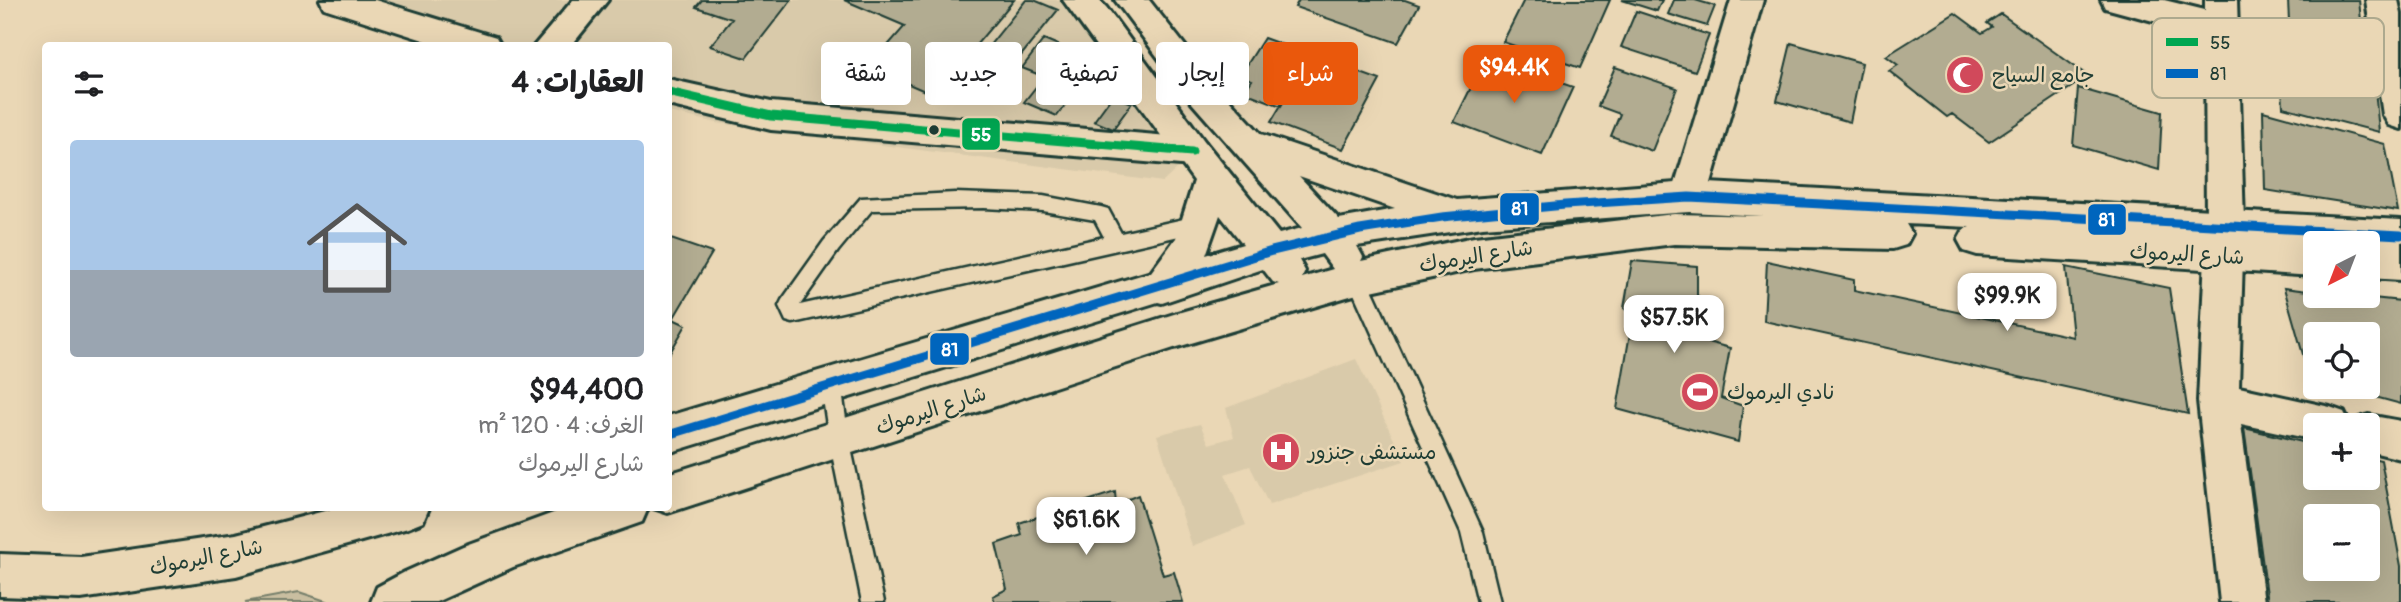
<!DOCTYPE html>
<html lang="ar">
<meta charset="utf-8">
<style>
body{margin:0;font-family:Pangolin,"Playpen Sans Arabic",sans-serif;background:#f6f6f6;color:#202124;direction:rtl;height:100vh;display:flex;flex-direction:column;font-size:26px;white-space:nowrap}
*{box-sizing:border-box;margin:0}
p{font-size:23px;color:#757577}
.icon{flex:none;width:38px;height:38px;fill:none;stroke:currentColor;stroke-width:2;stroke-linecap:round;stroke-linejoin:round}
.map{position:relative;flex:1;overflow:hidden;direction:ltr}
.sheet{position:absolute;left:42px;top:42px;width:630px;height:469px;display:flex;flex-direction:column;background:#fff;border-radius:7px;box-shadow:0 7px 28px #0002;direction:rtl}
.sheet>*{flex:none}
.top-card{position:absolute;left:693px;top:42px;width:665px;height:63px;direction:rtl;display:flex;gap:14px}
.needle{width:46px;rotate:222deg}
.fabs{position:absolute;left:2303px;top:231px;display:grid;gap:14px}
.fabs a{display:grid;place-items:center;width:77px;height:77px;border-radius:7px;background:#fff;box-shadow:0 7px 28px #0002;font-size:35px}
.price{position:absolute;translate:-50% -60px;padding:0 16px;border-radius:14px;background:#fff;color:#222;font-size:23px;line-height:46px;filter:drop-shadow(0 2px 4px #0008)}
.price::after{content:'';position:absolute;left:50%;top:42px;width:21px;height:16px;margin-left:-10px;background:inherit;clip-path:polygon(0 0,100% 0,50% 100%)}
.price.current{background:#ea580c;color:#fff}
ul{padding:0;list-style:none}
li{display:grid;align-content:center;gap:14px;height:371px;padding:0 28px}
li span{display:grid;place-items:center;height:217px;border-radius:7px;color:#555}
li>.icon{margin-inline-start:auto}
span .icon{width:126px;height:126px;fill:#fffc;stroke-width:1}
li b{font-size:30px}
h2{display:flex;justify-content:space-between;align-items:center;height:84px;padding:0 28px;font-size:30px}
.chip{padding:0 24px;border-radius:7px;background:#fff;box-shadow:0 7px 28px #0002;font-size:24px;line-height:63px}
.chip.current{background:#ea580c;color:#fff}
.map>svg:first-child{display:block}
.built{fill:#d9caaa}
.green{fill:#c9bea0;stroke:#747e6a;stroke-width:2}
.building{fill:#b2ac91;stroke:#1f3d34;stroke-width:2;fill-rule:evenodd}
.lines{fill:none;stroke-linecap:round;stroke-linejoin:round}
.lane-casing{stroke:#1f3d34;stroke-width:5}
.street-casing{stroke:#1f3d34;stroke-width:6}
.secondary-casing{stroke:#1f3d34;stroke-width:6}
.lane{fill:#ead7b5;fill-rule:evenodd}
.street{fill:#ead7b5;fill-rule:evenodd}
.secondary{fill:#ead7b5;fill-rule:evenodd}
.bus-1-casing{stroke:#ead7b5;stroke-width:14}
.bus-2-casing{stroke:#ead7b5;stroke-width:14}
.bus-1{stroke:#00a651;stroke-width:9}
.bus-2{stroke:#0065bd;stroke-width:9}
.bus-dot{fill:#1f3d34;stroke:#ead7b5;stroke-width:2.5}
.labels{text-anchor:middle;stroke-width:5;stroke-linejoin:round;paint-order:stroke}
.poi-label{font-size:21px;fill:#1f3d34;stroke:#ead7b5;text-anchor:start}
.street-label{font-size:21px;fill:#1f3d34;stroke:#ead7b5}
.key{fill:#ead7b5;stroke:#ada98e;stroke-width:2}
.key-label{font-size:19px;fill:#1f3d34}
.line-badge{stroke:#ead7b5;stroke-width:2.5}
.badge-label{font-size:19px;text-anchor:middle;font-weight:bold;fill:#fff}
</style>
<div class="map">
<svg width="2401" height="602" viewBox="0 0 2401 602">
<rect width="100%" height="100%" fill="#ead7b5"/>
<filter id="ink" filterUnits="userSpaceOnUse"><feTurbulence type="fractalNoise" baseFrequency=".0143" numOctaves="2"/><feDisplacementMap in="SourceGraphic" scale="14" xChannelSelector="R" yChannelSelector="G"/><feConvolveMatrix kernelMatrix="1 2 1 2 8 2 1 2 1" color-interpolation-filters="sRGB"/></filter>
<g filter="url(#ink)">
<!-- built -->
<path class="built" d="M340,0H1068L1181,165L1163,182L717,123L669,112L668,46L452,45Z
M1356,359L1404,461L1269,505L1250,466L1225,474L1246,525L1192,546L1157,435L1200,424L1209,444L1234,437L1226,408Z"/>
<!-- green -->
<path class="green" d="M299,592L329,602H245Z"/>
<!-- building -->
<path class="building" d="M702,0H791L746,58L710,46L732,19L696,7Z
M844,0H1014L934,95L869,67L905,26Z
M1026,0H1034L1058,10L1011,68L981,56Z
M1299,0H1405L1419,5L1398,43L1295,7Z
M1524,0H1610L1580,68L1503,42Z
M1622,0H1662L1657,11Z
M1674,0H1695L1715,6L1707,26L1668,14Z
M2288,0H2359L2367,82L2291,63Z
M1636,11L1709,35L1695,71L1621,47Z
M1955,13L1982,33L1992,27L1987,23L2001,14L2088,76L1989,142L1952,114L1947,117L1889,71L1898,65L1886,56Z
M1264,38L1311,55L1281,106L1244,92L1252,80L1240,76Z
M1044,39L1072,51L1050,79L1022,68Z
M1791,43L1862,63L1850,122L1777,101Z
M1311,55L1380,80L1343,149L1271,122Z
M1486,57L1573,87L1542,155L1454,122Z
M2281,65L2375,89L2379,132L2283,107Z
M1615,67L1677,88L1652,151L1611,136L1620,114L1598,106Z
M1043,78L1075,92L1057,116L1024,102Z
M2078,88L2162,112L2159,170L2073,145Z
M1113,95L1132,103L1113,129L1094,121Z
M2263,111L2385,144L2398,211L2265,190Z
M668,238L712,253L673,319L686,325L668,356Z
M1632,261L1697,266V295L1704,301L1696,339L1730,348L1721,398L1743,406L1738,442L1617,409L1633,316L1624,308Z
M1767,261L1854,280V290L2073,337L2066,267L2169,288L2188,414L1764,321Z
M2284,288L2315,292V296H2353L2401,301V404L2338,387H2368V334H2315V381L2310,379Z
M2244,428L2315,445V478H2368V457L2381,460L2401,566V602H2268ZM2315,516H2368V569H2315Z
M1115,492L1116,504L1138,495L1163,575L1174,572L1183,602H995L993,596L1007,589L996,544L1022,535L1019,523Z"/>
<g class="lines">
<defs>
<path id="lane" d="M955,193L1043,196L1101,207L1108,209L1121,233L1197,216L1204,219L1206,224L1204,229L1197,232L793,323L786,321L779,306L782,300L824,241L861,198ZM984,208L1043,211L1095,220L1104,237L800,305L838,251L872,210Z
M1357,270L1364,272L1367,278L1483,532L1500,602H1478L1461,532L1347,278L1350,272Z
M831,376L838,379L841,385L849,439L884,602H862L829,439L821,385L824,379Z"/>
<path id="street" d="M320,0H375L496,37L501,46H442L324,8Z
M573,0H608L571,46H534Z
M1731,0H1763L1707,197L1702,207L1689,212L1676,207L1671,197Z
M2101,0H2164L2205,10V0H2237L2244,223L2238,234L2225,238L2212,234L2206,223L2205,35L2105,8Z
M2366,0H2398L2401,14V129L2389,125L2383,115Z
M668,79L771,102L1192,138L1205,142L1210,152L1205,162L1192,166L771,130L668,105Z
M2224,241L2237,246L2243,257L2239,387L2330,407L2344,412L2350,425H2315V440L2241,424L2264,602H2220L2198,401L2205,257L2211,246Z
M2368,415L2401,421V459L2368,451V425H2351L2354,420Z"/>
<path id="secondary" d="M1063,0H1099L1106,7L1205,142L1279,234L1302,228L1192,103L1115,0H1149L1216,85L1261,134L1457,200L1689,182L2401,220V280L2368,278V243H2315V276L1977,255L1964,251L1958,240L1964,229L1970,227L1906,224L1912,234L1906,245L1893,249L1674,244L1474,269L1357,294L1174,348L668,513L653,508H668V474L1174,314L1279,284L1273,282L1263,269L1162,303L1158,302L668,453V416L1151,272L1176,238L1194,181ZM1299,176L1395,209L1339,219ZM1689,212L1764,216L1674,214L1474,237L1361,261L1363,257L1357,246L1483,227ZM1220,215L1243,244L1206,255ZM1322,254L1333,269L1302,278L1305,271L1299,260Z
M336,508H429L423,522L408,528L236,576L81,599L0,596V554L81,557L236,534Z
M567,508H648L642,522L513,567L436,602H371L377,587L405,572L463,546Z"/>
</defs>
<!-- lane casing -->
<use href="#lane" class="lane-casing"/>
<!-- street casing -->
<use href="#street" class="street-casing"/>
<!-- secondary casing -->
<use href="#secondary" class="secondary-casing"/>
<!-- lane -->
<use href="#lane" class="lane"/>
<!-- street -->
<use href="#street" class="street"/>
<!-- secondary -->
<use href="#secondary" class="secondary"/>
<defs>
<path id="bus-1" d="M668,92L771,116L1192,152"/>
<path id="bus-2" d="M668,435L1272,251L1360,230L1442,217L1565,205L1689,197L2401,235"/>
</defs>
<!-- bus-1 casing -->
<use href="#bus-1" class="bus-1-casing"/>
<!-- bus-2 casing -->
<use href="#bus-2" class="bus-2-casing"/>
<!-- bus-1 -->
<use href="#bus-1" class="bus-1"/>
<!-- bus-2 -->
<use href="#bus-2" class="bus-2"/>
</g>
</g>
<!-- icons -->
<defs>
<symbol id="mosque-disc" viewBox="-11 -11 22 22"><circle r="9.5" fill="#d1495b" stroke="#ead7b5"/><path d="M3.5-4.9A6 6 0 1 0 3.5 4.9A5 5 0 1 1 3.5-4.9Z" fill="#fff"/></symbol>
<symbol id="stadium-disc" viewBox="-11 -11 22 22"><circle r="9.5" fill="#d1495b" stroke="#ead7b5"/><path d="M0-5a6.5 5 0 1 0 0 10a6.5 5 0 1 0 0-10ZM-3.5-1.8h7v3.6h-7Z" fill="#fff"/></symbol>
<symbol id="hospital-disc" viewBox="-11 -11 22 22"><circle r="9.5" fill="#d1495b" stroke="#ead7b5"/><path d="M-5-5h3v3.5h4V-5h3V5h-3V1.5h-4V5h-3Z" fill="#fff"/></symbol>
</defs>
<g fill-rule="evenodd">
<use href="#mosque-disc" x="1943" y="53" width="44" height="44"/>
<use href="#stadium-disc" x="1678" y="370" width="44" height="44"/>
<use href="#hospital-disc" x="1259" y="430" width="44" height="44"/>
</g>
<!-- markers -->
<circle class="bus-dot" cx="934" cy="130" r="6"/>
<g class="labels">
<!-- poi labels -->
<g class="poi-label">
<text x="1992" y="82">جامع السياح</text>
<text x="1727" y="399">نادي اليرموك</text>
<text x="1308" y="459">مستشفى جنزور</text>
</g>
<!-- street labels -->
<g class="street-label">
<text transform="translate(2187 254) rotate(3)" y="7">شارع اليرموك</text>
<text transform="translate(1476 256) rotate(-9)" y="7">شارع اليرموك</text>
<text transform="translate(931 410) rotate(-18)" y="7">شارع اليرموك</text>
<text transform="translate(206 557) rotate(-11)" y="7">شارع اليرموك</text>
</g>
</g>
<!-- legend -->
<rect x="2152" y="18" width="232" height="80" rx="10" class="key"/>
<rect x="2166" y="38" width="32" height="8" fill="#00a651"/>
<rect x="2166" y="69" width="32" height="9" fill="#0065bd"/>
<g class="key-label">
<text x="2210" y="49">55</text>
<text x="2210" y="80">81</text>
</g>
<g class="line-badge">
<rect x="961" y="117" width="40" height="34" rx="7" fill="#00a651"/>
<rect x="1499" y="192" width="41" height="34" rx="7" fill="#0065bd"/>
<rect x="2087" y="203" width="40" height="33" rx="7" fill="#0065bd"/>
<rect x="929" y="332" width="41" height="34" rx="7" fill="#0065bd"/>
</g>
<g class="badge-label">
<text x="981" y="141">55</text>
<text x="1520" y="215">81</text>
<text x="2107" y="226">81</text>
<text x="950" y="356">81</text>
</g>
</svg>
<div class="fabs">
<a><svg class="needle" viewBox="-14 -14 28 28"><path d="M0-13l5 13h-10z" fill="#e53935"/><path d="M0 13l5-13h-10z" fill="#757577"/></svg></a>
<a><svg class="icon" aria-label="locate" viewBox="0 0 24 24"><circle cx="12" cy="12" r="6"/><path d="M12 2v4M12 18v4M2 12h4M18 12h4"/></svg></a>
<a>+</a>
<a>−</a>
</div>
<b class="price current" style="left:1514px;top:105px">$94.4K</b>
<b class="price" style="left:2007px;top:333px">$99.9K</b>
<b class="price" style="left:1674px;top:355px">$57.5K</b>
<b class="price" style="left:1086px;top:557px">$61.6K</b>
<div class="top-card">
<a class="chip current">شراء</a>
<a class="chip">إيجار</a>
<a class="chip">تصفية</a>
<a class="chip">جديد</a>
<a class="chip">شقة</a>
</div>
<section class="sheet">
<h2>العقارات: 4<svg class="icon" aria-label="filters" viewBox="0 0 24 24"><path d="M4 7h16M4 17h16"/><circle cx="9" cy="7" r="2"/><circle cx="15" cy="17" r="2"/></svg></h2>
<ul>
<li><span style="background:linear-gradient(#a9c7e8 60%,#9aa5b1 0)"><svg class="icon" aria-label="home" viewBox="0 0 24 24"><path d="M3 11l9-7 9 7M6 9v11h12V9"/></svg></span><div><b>$94,400</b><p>الغرف: 4 · 120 m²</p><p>شارع اليرموك</p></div></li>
</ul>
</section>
</div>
